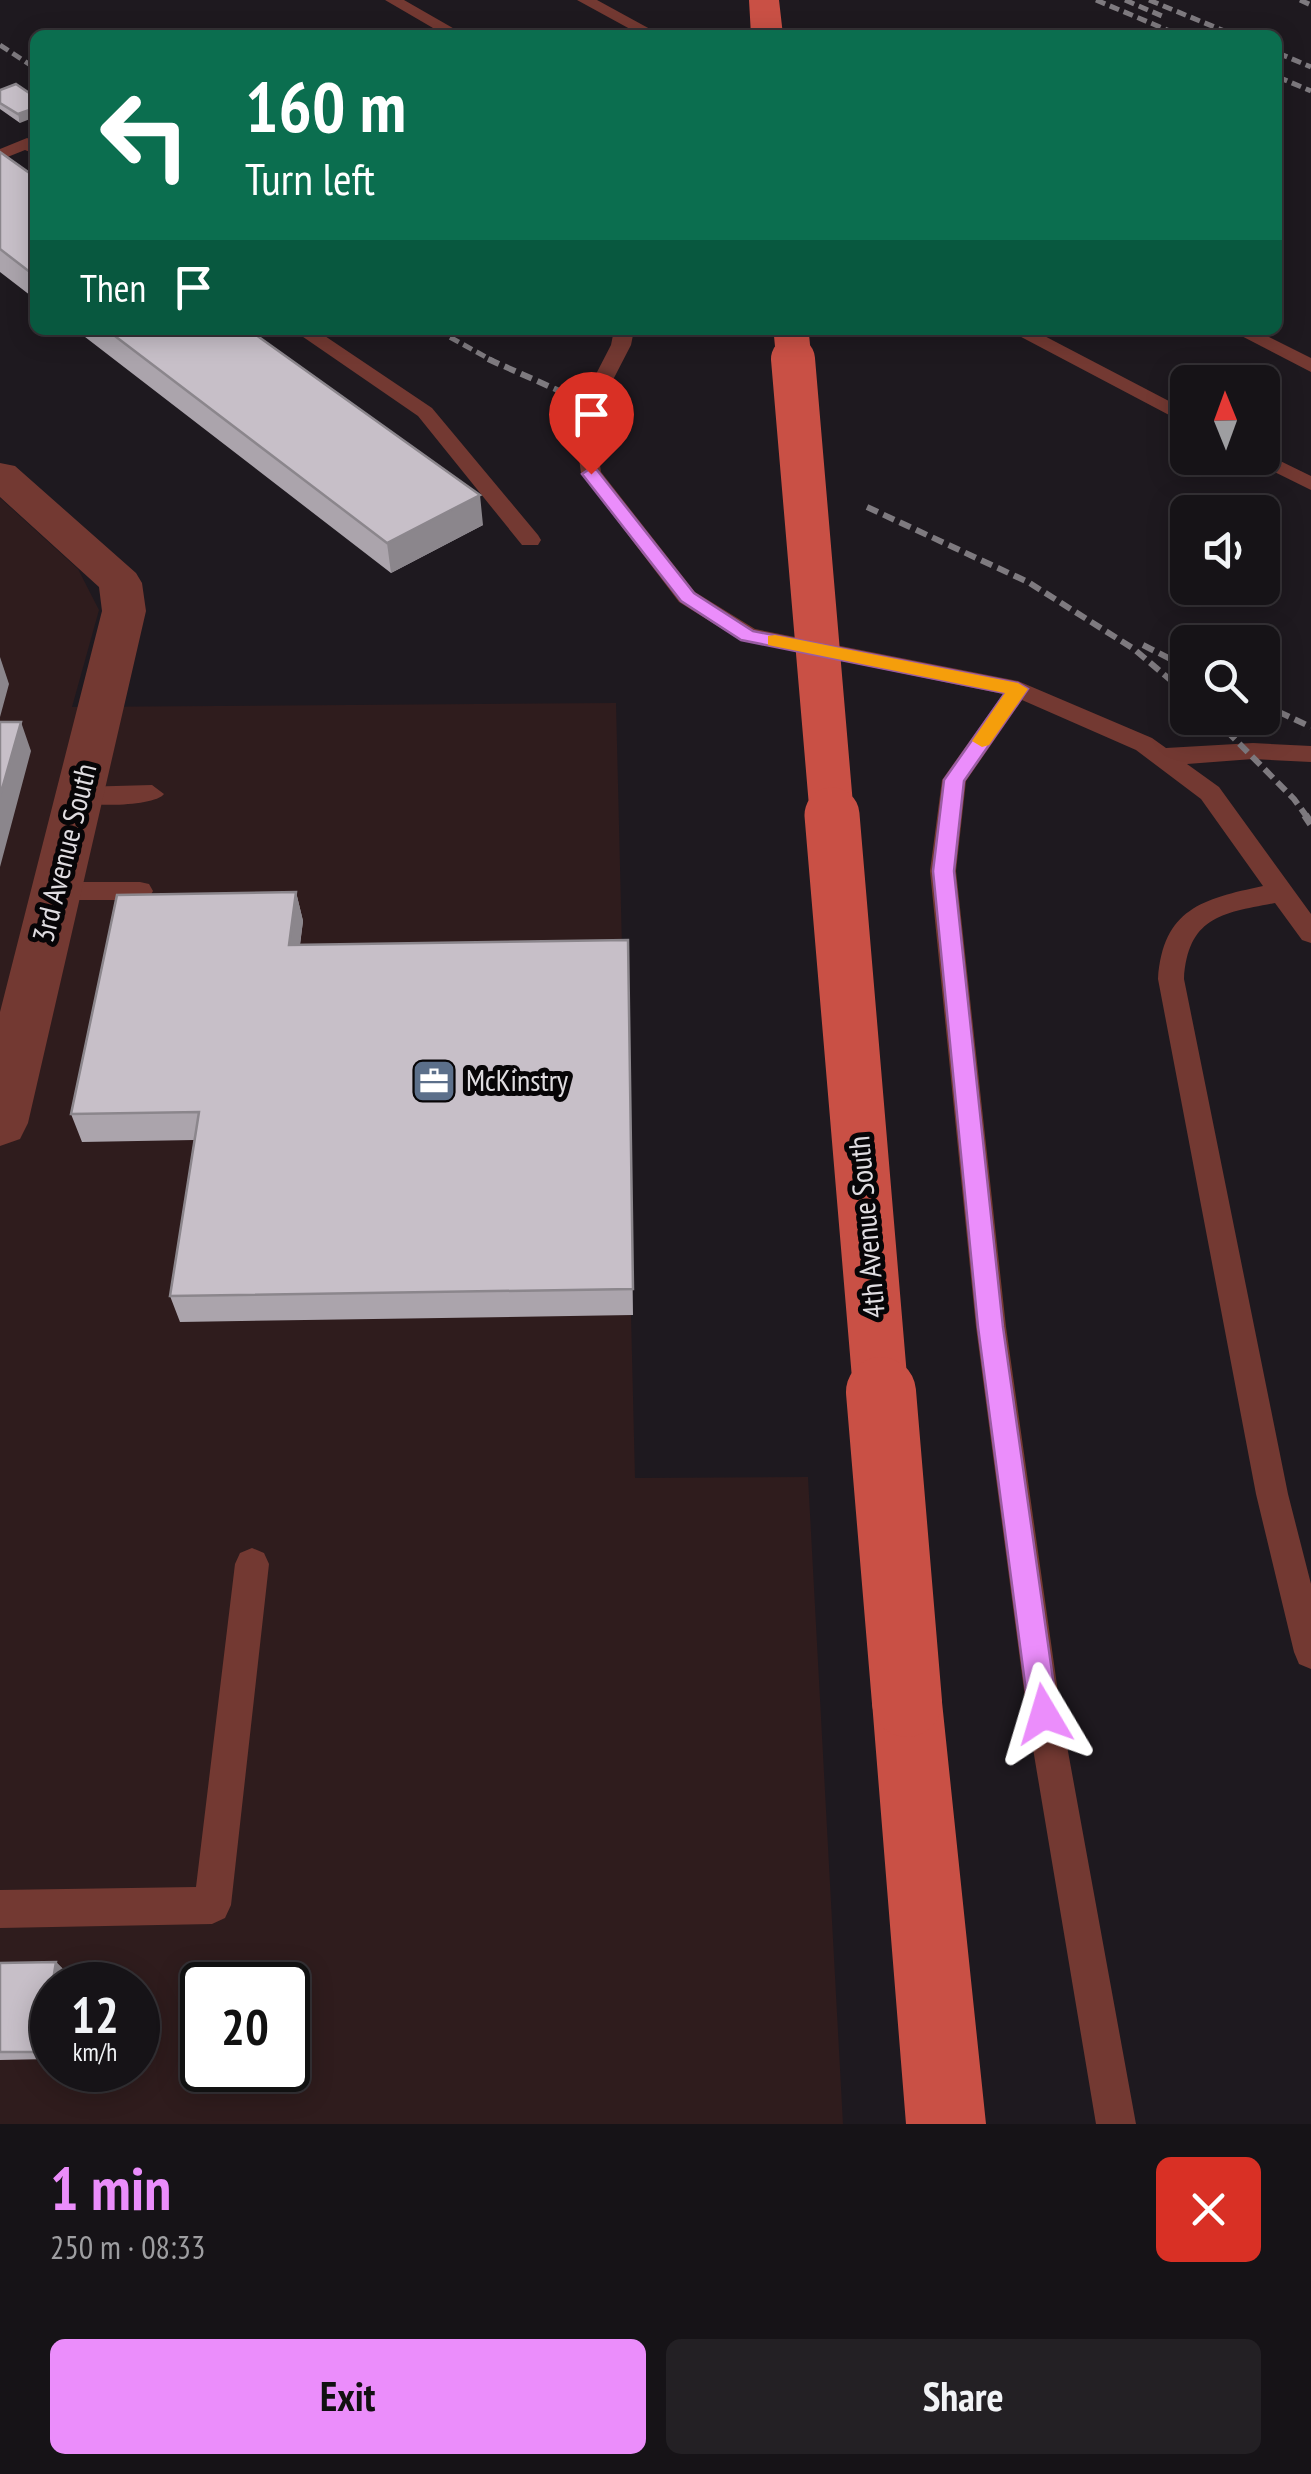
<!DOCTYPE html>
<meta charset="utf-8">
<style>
body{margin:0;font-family:"PT Sans Narrow",sans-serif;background:#232024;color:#f1f3f6;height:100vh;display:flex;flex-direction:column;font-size:38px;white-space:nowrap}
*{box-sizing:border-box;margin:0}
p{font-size:32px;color:#9e9ea1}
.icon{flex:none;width:55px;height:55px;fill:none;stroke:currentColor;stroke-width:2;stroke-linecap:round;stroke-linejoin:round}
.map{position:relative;height:2124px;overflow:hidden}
.side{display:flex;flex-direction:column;background:#161317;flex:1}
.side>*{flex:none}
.guide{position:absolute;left:30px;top:30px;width:1252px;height:305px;border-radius:15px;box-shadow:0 5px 25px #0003,0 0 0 2px #353236;background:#0b6e4f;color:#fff;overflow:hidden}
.needle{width:65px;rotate:359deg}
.tools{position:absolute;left:1170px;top:365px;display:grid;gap:20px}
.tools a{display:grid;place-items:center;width:110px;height:110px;border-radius:15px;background:#161317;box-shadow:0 5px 25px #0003,0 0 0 2px #353236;font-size:50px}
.speed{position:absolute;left:30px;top:1962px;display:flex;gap:20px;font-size:50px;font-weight:700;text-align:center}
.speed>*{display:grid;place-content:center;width:130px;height:130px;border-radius:50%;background:#161317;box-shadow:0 5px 25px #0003,0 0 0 2px #353236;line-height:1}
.speed small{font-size:25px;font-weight:400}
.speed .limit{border:5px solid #111;border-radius:15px;background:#fff;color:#111}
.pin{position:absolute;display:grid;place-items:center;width:85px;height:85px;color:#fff;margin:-102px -42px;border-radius:50% 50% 50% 0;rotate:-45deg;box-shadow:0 0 10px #0007}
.pin .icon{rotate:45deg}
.me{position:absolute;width:110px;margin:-55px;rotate:353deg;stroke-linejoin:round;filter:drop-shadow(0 0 8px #0008)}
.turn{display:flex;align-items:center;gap:35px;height:210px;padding:0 50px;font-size:45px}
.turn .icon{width:130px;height:130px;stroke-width:2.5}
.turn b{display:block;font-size:70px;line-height:85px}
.then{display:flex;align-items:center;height:95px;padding:0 50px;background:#0003;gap:20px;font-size:38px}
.round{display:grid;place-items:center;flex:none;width:105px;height:105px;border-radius:15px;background:#232024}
.head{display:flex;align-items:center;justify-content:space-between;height:170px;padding:0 50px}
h1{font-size:60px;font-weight:800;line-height:75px;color:#eb8dfb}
.button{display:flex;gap:20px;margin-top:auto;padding:20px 50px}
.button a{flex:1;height:115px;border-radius:15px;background:#eb8dfb;color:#111;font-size:40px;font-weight:800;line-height:115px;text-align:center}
.button a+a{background:#232024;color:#f1f3f6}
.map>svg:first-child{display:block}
.industrial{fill:#2f1c1d;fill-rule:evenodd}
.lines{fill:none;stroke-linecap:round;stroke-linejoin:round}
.service{fill:#733932;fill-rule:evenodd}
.minor{fill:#733932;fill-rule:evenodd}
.primary{fill:#c95045;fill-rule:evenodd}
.rail-far2{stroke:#7e7a7f;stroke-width:5;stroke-dasharray:10 5;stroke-linecap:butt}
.rail-far1{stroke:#7e7a7f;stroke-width:6;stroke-dasharray:12 6;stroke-linecap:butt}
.rail{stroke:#7e7a7f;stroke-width:8;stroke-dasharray:15 8;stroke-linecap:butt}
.primary-bridge-far3{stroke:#c95045;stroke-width:35}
.primary-bridge-far2{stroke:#c95045;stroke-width:44}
.primary-bridge-far1{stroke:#c95045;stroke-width:55}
.primary-bridge{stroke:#c95045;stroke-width:70}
.wall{fill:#aba4ac}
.shaded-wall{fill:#8b868c}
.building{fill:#c7bfc8;stroke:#8b868c;stroke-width:2.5}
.route{fill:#eb8dfb;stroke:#995ca3;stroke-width:2.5}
.slow{fill:#f59e0b}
.labels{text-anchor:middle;stroke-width:10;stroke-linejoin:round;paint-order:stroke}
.street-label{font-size:30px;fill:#e0dde1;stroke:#070507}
.poi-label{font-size:30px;fill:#e0dde1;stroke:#070507;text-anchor:start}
</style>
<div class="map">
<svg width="1311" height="2124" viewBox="0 0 1311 2124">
<rect width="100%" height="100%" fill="#1e191f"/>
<path class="industrial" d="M0 498 78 569 99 610 72 707 616 703 635 1478 808 1477 843 2124H0ZM52 1985H138V2070H52ZM202 1985H288V2070H202Z"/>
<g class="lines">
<path class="service" d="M385 0H404L465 35H445Z
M577 0H597L661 35H641Z
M27 138 35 141V154L25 150 0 160V149Z
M293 330H316L432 408 538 535 541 540 538 545H522L418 416Z
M614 330H634L631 345 600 405 597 444 601 472 695 592 755 629 1018 681 1152 738 1166 748 1253 743 1311 746V762L1253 759 1187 764 1219 787 1311 914V943L1302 940 1275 903C1222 913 1188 917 1184 979L1288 1494 1311 1584V1669L1299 1664 1294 1652 1256 1494 1158 979C1163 909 1202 899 1263 886L1201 799 1136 750 1022 700 966 781 956 871 1006 1327 1061 1713 1136 2124H1096L1027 1713 976 1327 930 871 942 780 1003 694 740 640 679 602 581 473 577 444 580 405 611 345Z
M1008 330H1033L1188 411V425Z
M1230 330H1255L1311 358V372Z
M1262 452 1311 476V490L1254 462 1251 458H1262Z
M152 785 164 794C155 807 76 809 67 796L79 787Z
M56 882H140L149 884 153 891 149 898 140 900H56L47 898 43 891 47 884Z
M252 1548 264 1553 269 1564 231 1905 225 1918 212 1924 0 1928V1890L196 1887 235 1564 240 1553Z"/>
<path class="minor" d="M0 463 15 466 136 573 142 583 146 611 28 1123 20 1139 0 1146V1012L102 611 99 587 0 497Z"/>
<path class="primary" d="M749 0H779L783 35H751Z
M907 1667 932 1677 942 1702 986 2124H906L872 1702 882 1677Z"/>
<path class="rail-far2" d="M1096 0 1179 35
M1125 0 1162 16
M1149 0 1234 35
M1300 0 1311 5
M0 45 35 68
M1278 53 1311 67
M1278 77 1311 91
M437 330 493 361"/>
<path class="rail-far1" d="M488 359 629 422
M867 507 1028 582 1134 649 1188 695
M1143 645 1188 668
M1262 704 1311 727
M1214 718 1294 799 1307 817"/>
<path class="rail" d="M1305 815 1311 824"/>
<path class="primary-bridge-far3" d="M791 330 794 361"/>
<path class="primary-bridge-far2" d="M793 359 832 817"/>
<path class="primary-bridge-far1" d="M832 815 881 1395"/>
<path class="primary-bridge" d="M881 1392 907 1702"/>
</g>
<path class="wall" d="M16 84 20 123 0 109V90Z
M0 152 35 177V299L0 272Z
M76 330H249L483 525 391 573Z
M296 892 303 921 300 945 628 940 633 1315 180 1322 170 1296 194 1140 82 1142 71 1114Z
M56 1962 65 1971 63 1985H52L50 2059 0 2060V1963Z"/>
<path class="shaded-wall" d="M35 108V117L20 123 18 114Z
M480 495 483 525 391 573 387 543Z
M0 657 9 684 0 717Z
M21 722 31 751 0 867V796Z
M296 892 303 921 296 974 289 945Z
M56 1962 65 1971 63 1985H53Z
M52 1985V2046L50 2059 41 2052Z"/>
<path class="building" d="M16 84 35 97V108L18 114 0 103V90Z
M0 152 35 177V276L0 249Z
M107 330H249L480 495 387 543Z
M0 722H21L0 796Z
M296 892 289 945 628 940 633 1289 170 1296 199 1112 71 1114 117 895Z
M56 1962 41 2052H0V1963Z"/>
<path class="route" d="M591 468 597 470 694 593 753 631 1018 683 1028 689 964 781 954 871 1003 1327 1058 1714 1054 1724 1044 1728 1034 1724 1029 1714 978 1327 933 871 944 780 1005 693 741 640 681 601 582 474Z"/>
<path class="slow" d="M775 635 1018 683 1028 689 989 745 982 747 972 741 1005 693 768 645V636Z"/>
<defs>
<symbol id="office-square" viewBox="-11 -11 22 22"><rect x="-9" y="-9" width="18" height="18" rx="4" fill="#5c6f8a" stroke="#070507"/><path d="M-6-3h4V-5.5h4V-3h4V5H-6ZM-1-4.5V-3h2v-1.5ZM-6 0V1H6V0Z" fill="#fff"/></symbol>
</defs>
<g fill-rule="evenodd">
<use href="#office-square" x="409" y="1056" width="50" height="50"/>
</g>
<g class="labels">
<g class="street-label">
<text transform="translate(65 853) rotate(-76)" y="10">3rd Avenue South</text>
<text transform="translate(867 1227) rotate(-95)" y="10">4th Avenue South</text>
</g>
<g class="poi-label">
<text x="466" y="1091">McKinstry</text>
</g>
</g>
</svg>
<div class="tools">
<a><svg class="needle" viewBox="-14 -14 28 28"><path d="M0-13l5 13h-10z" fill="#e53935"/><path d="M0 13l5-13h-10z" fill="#9e9ea1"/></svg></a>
<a><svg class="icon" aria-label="sound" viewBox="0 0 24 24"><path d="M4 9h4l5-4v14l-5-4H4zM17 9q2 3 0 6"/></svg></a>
<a><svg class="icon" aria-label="search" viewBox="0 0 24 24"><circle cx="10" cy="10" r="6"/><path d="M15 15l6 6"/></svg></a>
</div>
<div class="speed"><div>12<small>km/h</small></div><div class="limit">20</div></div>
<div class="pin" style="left:591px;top:474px;background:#d93025"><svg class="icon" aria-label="arrive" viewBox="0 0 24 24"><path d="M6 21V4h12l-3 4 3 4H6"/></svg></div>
<svg class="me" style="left:1044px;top:1714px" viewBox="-20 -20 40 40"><path d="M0-17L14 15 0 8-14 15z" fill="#eb8dfb" stroke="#fff" stroke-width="4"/></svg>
<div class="guide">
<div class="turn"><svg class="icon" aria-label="left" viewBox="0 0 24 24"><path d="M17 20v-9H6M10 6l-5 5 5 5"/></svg><div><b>160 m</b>Turn left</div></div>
<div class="then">Then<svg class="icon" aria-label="arrive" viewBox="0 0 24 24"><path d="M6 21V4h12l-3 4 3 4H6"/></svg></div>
</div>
</div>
<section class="side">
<div class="head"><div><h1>1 min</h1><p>250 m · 08:33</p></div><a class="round" style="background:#d93025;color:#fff"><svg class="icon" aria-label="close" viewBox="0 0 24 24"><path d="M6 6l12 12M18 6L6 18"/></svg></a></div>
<div class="button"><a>Exit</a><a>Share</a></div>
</section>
